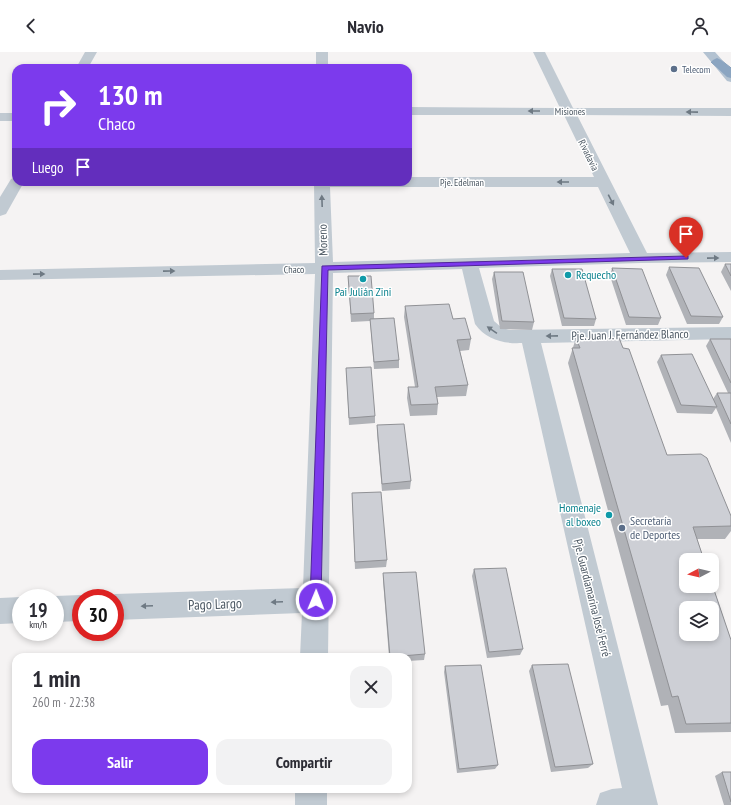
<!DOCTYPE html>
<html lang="es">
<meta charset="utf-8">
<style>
body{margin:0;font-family:"PT Sans Narrow",sans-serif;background:#f2f2f3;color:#2b2b33;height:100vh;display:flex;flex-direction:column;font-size:15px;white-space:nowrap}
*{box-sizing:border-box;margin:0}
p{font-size:13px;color:#7c7c81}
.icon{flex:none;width:22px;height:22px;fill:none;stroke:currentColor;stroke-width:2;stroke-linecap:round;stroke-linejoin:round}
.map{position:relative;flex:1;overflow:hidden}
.side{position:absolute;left:12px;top:601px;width:400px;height:140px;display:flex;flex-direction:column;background:#fff;border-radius:12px;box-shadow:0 2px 6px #0003}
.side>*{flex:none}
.hud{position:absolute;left:12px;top:12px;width:400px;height:122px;border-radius:12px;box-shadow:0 2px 6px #0003;background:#7c3aed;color:#fff;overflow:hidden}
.needle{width:26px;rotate:263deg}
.fabs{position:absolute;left:679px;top:501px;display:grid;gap:8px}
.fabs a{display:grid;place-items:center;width:40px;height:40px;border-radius:8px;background:#fff;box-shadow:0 2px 6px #0003;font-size:20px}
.speed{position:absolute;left:12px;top:537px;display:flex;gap:8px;font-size:20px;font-weight:700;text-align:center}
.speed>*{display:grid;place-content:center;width:52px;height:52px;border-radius:50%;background:#fff;box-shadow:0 2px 6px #0003;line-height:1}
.speed small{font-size:10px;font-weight:400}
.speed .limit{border:6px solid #d22;background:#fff;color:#111}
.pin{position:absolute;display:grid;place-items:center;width:34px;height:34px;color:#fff;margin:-41px -17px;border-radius:50% 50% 50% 0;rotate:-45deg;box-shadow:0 0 4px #0007}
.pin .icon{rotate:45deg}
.me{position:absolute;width:44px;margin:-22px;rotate:1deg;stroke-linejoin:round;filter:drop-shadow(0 0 3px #0008)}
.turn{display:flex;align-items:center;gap:14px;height:84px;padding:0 20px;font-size:18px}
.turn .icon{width:52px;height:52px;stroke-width:2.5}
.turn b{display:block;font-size:28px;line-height:34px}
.then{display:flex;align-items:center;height:38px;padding:0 20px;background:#0003;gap:8px;font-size:15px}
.round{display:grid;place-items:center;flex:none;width:42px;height:42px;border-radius:12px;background:#f2f2f3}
.summary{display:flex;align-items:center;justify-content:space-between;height:68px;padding:0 20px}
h1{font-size:24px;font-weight:800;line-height:30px}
.action{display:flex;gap:8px;margin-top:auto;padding:8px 20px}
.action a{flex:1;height:46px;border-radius:12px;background:#7c3aed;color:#fff;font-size:16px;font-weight:800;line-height:46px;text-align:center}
.action a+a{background:#f2f2f3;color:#2b2b33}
header{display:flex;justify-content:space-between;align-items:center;height:52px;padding:0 20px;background:#fff;font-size:18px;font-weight:800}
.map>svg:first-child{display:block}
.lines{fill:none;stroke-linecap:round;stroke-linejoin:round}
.highway-casing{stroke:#7690ad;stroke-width:1}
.minor{fill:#c1cad2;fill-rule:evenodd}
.major{fill:#b3c2d1;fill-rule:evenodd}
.highway{fill:#8ba5c1;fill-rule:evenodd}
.wall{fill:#b0b2b7}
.building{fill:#cdcfd5;stroke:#909195;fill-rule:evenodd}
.oneway{fill:#6e7983}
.route{fill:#7c3aed;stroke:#51269a}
.service-dot{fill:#5c6f8a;stroke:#fff;stroke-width:1.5}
.culture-dot{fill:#0f9aa8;stroke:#fff;stroke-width:1.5}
.labels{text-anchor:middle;stroke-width:3;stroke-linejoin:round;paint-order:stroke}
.far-service-label{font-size:10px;fill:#4e5e75;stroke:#fff;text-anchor:start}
.far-street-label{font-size:10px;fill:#4a5661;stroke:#fff}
.street-label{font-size:12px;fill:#4a5661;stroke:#fff}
.culture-label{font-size:12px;fill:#0d838f;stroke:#fff;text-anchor:start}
.service-label{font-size:12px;fill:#4e5e75;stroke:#fff;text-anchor:start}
.near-street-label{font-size:14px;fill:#4a5661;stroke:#fff}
</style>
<header><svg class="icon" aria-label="back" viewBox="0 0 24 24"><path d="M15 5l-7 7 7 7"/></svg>Navio<svg class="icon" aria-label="person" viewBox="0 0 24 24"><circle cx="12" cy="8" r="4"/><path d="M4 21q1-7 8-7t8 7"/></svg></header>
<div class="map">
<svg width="731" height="753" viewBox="0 0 731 753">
<rect width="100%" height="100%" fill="#f5f3f3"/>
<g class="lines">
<defs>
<path id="highway" d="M717 6 721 8 731 16V26L727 25 713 12 711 10 713 8Z"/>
</defs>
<use href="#highway" class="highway-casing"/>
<path class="minor" d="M85 0H97L88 16H76Z
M316 0H328V16H316Z
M533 0H545L573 56H731V64L577 63 647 201 731 200V210L641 211 479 216 494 269 502 276 510 278 731 275V287L541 291 658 753H596L600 741 612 737 622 736 522 291C504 292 486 288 475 272L462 217 333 221 328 605H300L302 561 115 568V546H105L115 542 303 536 315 222 0 228V218L315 211 314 130H408V125H594L564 63H408V55L560 56ZM330 135H598L630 201 333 210Z
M0 61H16V69H0Z
M16 125V130H24L6 162 0 164V145L11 127Z
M81 543 88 546H81V569L55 570V546H50L55 544Z
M21 545 23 546H21V571L0 572V546Z
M295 737H327V753H295Z"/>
<path class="major" d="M703 0H715L731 18V30L727 29Z"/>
<use href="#highway" class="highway"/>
</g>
<path class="wall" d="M725 212H731V239L721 220Z
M669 215 723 265 719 272H687L666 223Z
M612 216 661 266 658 273H626L610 224Z
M552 217 596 267 594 274H562L550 224Z
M494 220 534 270 532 278 500 277 492 227Z
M348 224 374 261V266L399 308V316L374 317 370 269 351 270Z
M405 254 453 267 471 287 469 298 460 299 468 333 466 344 437 345 438 352 437 363 410 364 407 346 408 335H415L404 265Z
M576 286 667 403 731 464V479L725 487H697L731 588V680L675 681 668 653 661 654 568 311Z
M710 287H731V391L716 356 712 362 677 361 657 310 661 303 713 347 717 341H728L706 294Z
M346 316 375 364V371L349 373Z
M377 373 411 429 410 437 382 439 377 381Z
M352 441 387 508 386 515 355 517Z
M474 517 523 597 520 603 487 606 472 524Z
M383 521 425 602 424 608 408 609V605H389L383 528Z
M532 613 593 712 588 716 551 720 529 619Z
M445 614 498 713 495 717 457 721 444 620Z
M722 720H731V753H724L715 724Z"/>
<path class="building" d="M725 212H731V224Z
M669 215 699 216 723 265 691 264Z
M612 216 642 217 661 266 629 265Z
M552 217H582L596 267 564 266Z
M494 220H523L534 270 502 269Z
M348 224H371L374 261 351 262Z
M449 252 453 267 465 266 471 287 457 288 468 333 435 335 438 352 411 353 408 335H418L405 254Z
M394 266 399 308 374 310 370 267Z
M576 286H619L623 296 629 297 667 403 701 402 707 406 731 464V474L693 475 704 508H686V534H712V532L731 588V671L686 672 678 644 672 645 572 296H580ZM686 556H712V582H686Z
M710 287H731V331Z
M692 302 717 355 681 353 661 303Z
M371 315 375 364 349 366 346 316Z
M717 341H731V372Z
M404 372 411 429 382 432 377 373Z
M381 440 387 508 355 510 352 441Z
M506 516 523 597 489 600 474 517Z
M416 520 425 602 390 605 383 521Z
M568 612 593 712 555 715 532 613Z
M481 613 498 713 459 717 445 614Z
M722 720H731V750Z"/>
<defs><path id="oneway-solid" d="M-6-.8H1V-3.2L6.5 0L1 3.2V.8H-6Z"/></defs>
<g class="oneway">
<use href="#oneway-solid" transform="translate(534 59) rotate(180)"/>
<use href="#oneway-solid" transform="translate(692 60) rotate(-179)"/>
<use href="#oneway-solid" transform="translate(563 130) rotate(180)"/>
<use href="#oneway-solid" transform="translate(611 148) rotate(63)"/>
<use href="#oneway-solid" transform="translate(322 149) rotate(-92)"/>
<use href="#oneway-solid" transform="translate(713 206) rotate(-1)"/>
<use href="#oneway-solid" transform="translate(169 219) rotate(-1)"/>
<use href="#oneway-solid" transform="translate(39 222) rotate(-1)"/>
<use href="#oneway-solid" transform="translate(492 278) rotate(-146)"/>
<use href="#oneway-solid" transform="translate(552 284) rotate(179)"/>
<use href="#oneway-solid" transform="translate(277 550) rotate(178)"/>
<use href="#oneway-solid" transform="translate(147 554) rotate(178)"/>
</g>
<path class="route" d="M686 204H688V207L328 218 321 548 320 552 316 554 312 552 310 548 322 214Z"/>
<g class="service-dot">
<circle cx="674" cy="17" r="4"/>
<circle cx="622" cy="476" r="4"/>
</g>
<g class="culture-dot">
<circle cx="568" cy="223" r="4"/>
<circle cx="363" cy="227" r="4"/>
<circle cx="609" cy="463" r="4"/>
</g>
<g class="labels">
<g class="far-service-label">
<text x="682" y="21">Telecom</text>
</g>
<g class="far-street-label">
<text x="570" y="63">Misiones</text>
<text transform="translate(589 103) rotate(64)" y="4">Rivadavia</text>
<text x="462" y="134">Pje. Edelman</text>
<text transform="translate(294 217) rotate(-1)" y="4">Chaco</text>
</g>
<g class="street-label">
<text transform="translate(323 188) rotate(-92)" y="4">Moreno</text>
<text transform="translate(630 283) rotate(-1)" y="4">Pje. Juan J. Fernández Blanco</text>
<text transform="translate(592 546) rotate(76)" y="4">Pje. Guardiamarina José Ferré</text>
</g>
<g class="culture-label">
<text x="576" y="227">Requecho</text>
<text x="363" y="244" text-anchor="middle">Pai Julián Zini</text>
<text x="601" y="460" text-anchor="end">Homenaje<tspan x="601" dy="14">al boxeo</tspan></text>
</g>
<g class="service-label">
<text x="630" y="473">Secretaría<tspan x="630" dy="14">de Deportes</tspan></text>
</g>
<g class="near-street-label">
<text transform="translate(215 552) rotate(-2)" y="5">Pago Largo</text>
</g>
</g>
</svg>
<div class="fabs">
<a><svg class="needle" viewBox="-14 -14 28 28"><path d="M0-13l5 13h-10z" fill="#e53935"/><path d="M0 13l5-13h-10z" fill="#7c7c81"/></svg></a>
<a><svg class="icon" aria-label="layers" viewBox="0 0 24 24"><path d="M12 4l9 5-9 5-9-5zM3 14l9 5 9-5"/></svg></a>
</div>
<div class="speed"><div>19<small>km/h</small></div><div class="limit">30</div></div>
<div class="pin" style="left:686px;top:206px;background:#d93025"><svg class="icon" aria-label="arrive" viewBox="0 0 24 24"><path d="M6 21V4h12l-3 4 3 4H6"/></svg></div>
<svg class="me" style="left:316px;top:548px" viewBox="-20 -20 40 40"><circle r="17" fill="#7c3aed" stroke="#fff" stroke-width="3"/><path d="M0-11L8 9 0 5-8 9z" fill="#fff"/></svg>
<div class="hud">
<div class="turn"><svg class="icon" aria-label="right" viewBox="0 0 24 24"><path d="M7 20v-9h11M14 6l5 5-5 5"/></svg><div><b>130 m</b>Chaco</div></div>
<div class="then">Luego<svg class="icon" aria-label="arrive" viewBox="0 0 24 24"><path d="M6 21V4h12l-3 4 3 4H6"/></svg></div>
</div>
<section class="side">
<div class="summary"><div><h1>1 min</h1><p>260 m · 22:38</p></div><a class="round"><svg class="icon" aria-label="close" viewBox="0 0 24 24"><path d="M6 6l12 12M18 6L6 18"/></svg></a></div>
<div class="action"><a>Salir</a><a>Compartir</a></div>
</section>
</div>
